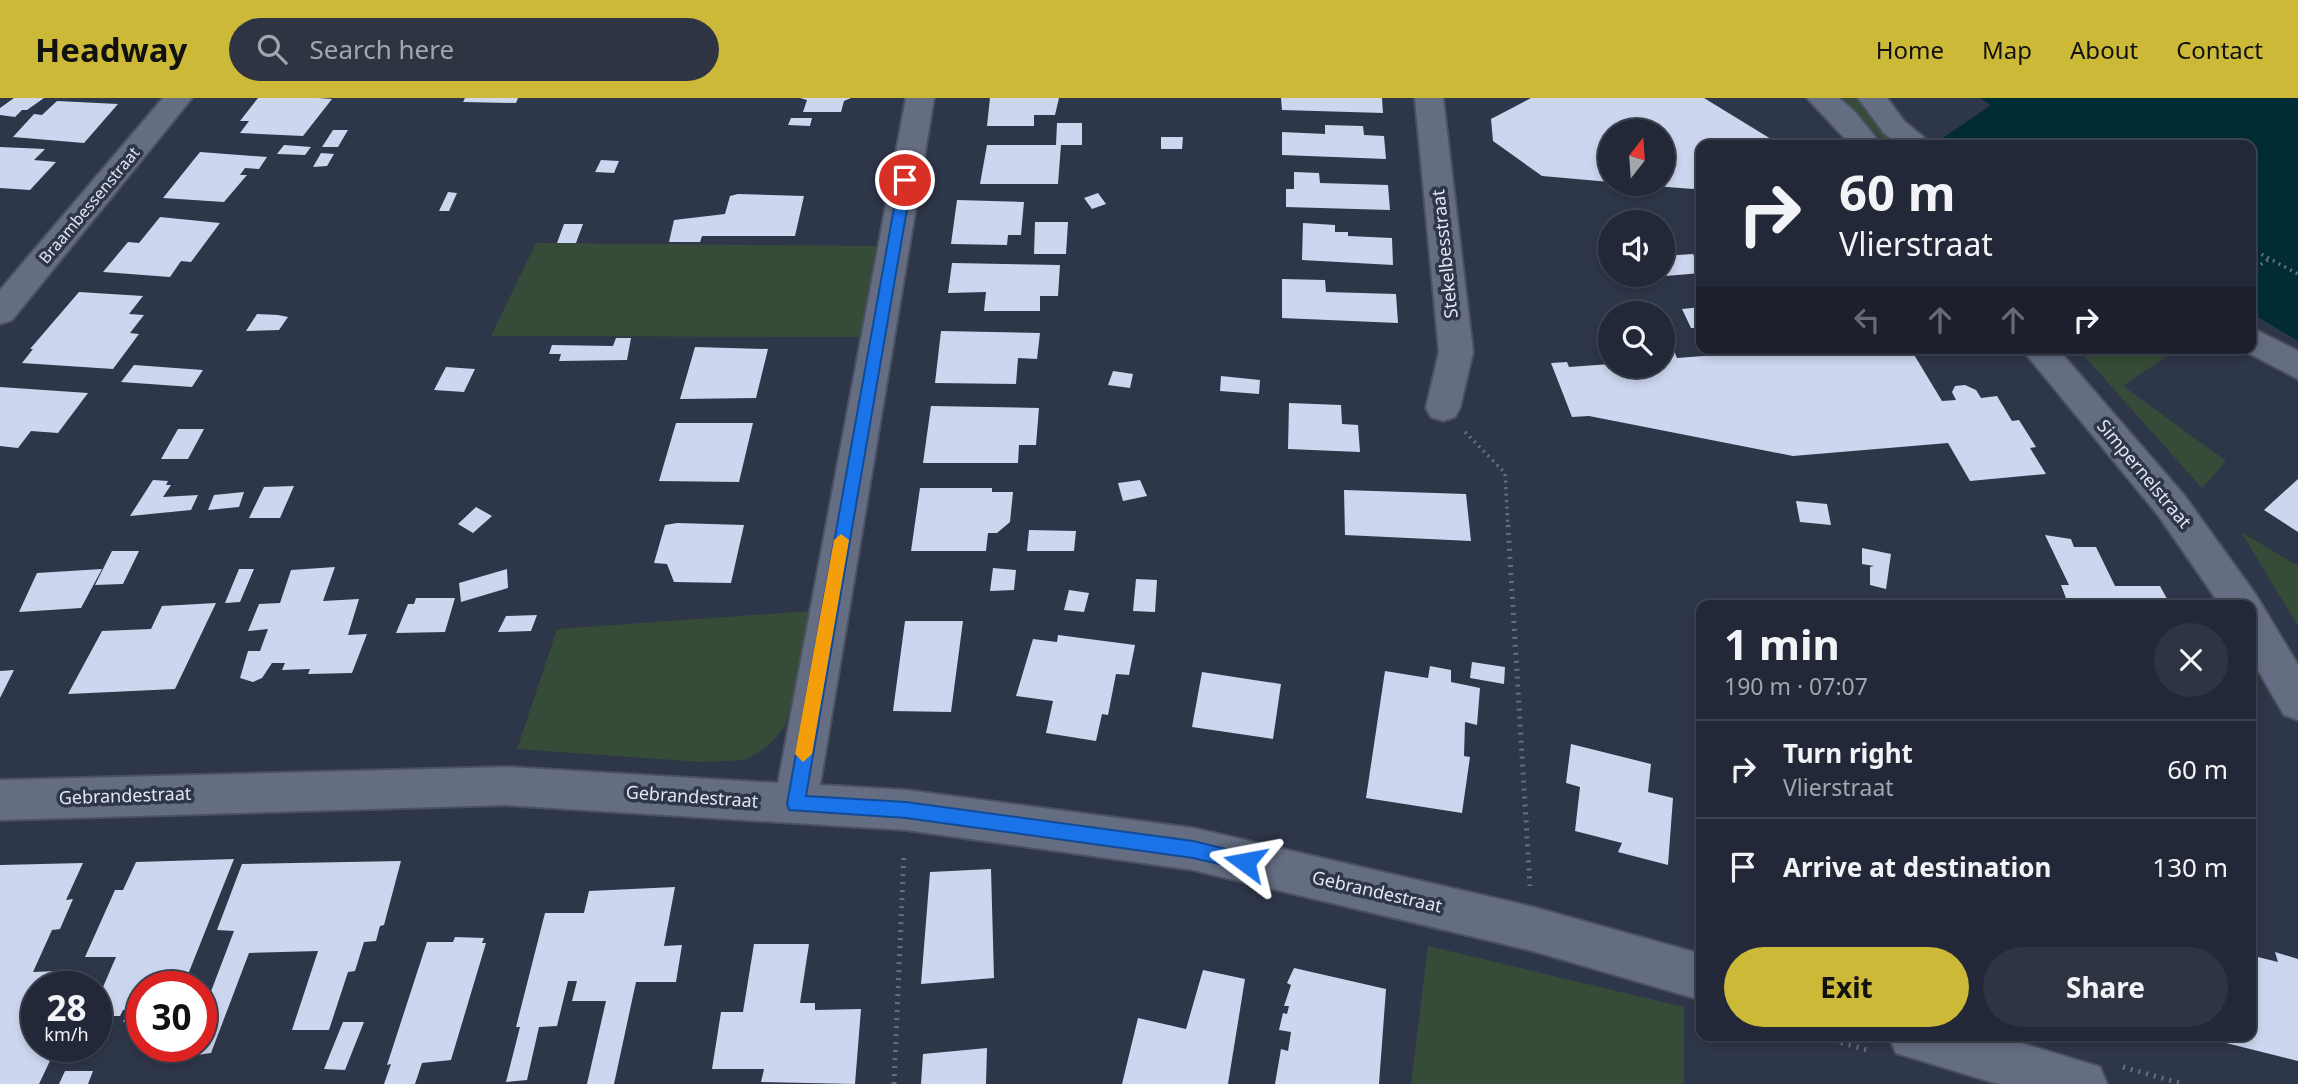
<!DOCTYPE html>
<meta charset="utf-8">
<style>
body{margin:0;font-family:"Noto Sans",sans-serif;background:#2e3442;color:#f1f3f6;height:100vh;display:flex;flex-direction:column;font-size:26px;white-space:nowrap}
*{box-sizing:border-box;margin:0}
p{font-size:23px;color:#a2a6ad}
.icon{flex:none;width:38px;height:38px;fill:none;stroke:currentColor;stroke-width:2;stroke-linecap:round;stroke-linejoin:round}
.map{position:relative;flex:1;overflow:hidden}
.panel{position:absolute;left:1696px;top:502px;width:560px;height:441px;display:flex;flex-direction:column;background:#222837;border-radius:14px;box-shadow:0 4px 10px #0003,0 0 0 2px #3f4452}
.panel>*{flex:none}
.banner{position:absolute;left:1696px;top:42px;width:560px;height:214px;border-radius:14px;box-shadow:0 4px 10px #0003,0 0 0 2px #3f4452;background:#222837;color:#f1f3f6;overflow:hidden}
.needle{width:46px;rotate:17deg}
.buttons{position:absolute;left:1598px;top:21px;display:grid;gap:14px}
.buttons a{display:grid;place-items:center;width:77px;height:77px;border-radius:50%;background:#222837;box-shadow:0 4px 10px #0003,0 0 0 2px #3f4452;font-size:35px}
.speed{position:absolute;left:21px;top:873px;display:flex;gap:14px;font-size:35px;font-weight:700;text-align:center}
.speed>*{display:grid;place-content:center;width:91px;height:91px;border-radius:50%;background:#222837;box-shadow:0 4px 10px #0003,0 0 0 2px #3f4452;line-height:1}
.speed small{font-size:18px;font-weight:400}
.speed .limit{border:10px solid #d22;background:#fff;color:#111}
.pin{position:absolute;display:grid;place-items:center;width:60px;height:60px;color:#fff;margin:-30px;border:4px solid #fff;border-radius:50%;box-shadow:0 2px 7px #0007}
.me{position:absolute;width:77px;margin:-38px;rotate:283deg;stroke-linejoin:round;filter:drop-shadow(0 0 5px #0008)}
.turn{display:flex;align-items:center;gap:24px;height:147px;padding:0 28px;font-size:32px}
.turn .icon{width:91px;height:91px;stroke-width:2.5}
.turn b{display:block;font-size:49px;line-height:60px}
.lanes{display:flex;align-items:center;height:66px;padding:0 28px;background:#0003;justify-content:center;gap:35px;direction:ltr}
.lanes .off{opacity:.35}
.round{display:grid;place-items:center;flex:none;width:74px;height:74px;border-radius:37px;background:#2e3442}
.head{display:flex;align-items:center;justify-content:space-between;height:119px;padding:0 28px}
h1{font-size:42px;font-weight:700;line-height:52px}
.button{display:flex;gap:14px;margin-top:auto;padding:14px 28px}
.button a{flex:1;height:80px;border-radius:42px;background:#cdb938;color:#111;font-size:28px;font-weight:700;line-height:80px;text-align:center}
.button a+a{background:#2e3442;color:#f1f3f6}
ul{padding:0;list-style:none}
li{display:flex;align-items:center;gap:21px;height:98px;padding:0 28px;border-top:2px solid #3f4452}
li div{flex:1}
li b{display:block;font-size:26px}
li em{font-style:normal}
header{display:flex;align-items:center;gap:42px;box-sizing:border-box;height:98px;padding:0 35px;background:#cdb938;color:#111}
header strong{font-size:33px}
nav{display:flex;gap:38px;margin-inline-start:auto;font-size:24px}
.search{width:490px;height:63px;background:#2e3442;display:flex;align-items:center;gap:18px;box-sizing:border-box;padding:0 24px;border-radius:38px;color:#a2a6ad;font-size:26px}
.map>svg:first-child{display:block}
.green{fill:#374c38}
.water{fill:#012c35}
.building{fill:#ccd6ee}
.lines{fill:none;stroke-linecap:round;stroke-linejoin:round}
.minor-casing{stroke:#4c5161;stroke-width:4}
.path-far1{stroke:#686f80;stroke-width:3.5;stroke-dasharray:2 4.5;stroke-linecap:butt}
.path{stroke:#686f80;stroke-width:5;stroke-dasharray:2 6;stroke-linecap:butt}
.minor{fill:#646d82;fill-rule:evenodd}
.route{fill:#1a73e8;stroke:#114b97;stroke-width:2}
.slow{fill:#f59e0b}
.labels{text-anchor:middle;stroke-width:7;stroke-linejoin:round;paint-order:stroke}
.far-street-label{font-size:16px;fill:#e1e6f2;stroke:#2e3649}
.street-label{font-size:18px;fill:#e1e6f2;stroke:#2e3649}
</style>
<header>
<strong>Headway</strong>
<div class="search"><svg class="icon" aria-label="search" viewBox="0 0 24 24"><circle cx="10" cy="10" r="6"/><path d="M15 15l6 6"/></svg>Search here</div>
<nav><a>Home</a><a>Map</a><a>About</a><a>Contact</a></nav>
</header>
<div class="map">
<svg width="2298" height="986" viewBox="0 0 2298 986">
<rect width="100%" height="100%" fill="#2e3649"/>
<path class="green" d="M1842 0H1861L1885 31 1891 44H1884Z
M536 145 876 148 860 239 491 238Z
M2077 250H2179L2123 288 2226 363 2202 390Z
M2241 434 2298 468V528Z
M810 513 793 603 784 630 768 648 746 662 702 664 517 651 557 531Z
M1428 848 1684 909V986H1411Z"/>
<path class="water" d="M1980 0H2298V243L2251 215 2250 47H1956L1943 40 1991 7Z"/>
<path class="building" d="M14 0H44L27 12H22L15 19 0 17V10Z
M258 0H318L332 1 303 38 240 35 249 23H240Z
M465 0H518L516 5 463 4Z
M800 0H851L844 3 841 14H803L807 2Z
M990 0H1059L1055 17H1034V28H987Z
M1281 0H1382L1383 15 1282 12Z
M1531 0H1704L1781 47H1701V86L1693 91 1654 88 1662 86V33H1610V84L1542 78 1493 43 1491 21Z
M57 3 118 6 84 45 13 39 34 16 42 17Z
M791 20H812L810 28 788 27Z
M1057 25H1082V47H1061L1058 86H980L987 47H1056Z
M1325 27 1363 28 1364 37 1384 38 1386 61 1282 57V34L1325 36Z
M333 32H348L338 49H322Z
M1161 39H1183L1182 51H1161Z
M284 47 311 49 305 57 277 56Z
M0 49 45 51 34 62 56 64 30 92 0 90Z
M200 54 267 59 259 71 245 70 240 77H247L224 104 163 100Z
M321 55 334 56 327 68 313 69Z
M601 62 619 63 614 75 595 74Z
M1294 74 1319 75 1320 85 1388 87 1390 112 1286 109V91H1294Z
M448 94 457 95 449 113H439Z
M1098 95 1106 106 1092 111 1084 100Z
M738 96 804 98 795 138H702L700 144H669L674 122 725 116 730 98Z
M957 102 1024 104 1021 137H1008L1007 147 951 146Z
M160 119 220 125 191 164 181 163 170 179 103 174 128 144 139 145Z
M1035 124H1068L1066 156H1034Z
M1303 125 1335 127V134H1348V138L1392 140 1393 167 1302 162Z
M564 126H583L576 145H557Z
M1693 156 1698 166H1701V175L1665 178 1662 158Z
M952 165 1060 167 1058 198H1040V213H984L986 194 948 195Z
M1282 181 1325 182 1326 194 1396 196 1398 225 1282 220Z
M79 194 143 198 129 216 144 217 130 235 139 236 113 271 22 265 33 251H30Z
M1701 209V230H1691L1682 211Z
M257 216 278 217 288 219 279 232 246 233Z
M941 233 1040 235 1037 261 1018 260 1016 286 935 285Z
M616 240H631L627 262 559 263 561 256H549L552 247 613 248Z
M1672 248 1677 260 1743 255 1740 250H1910L1942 303 1956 302 1952 294 1955 288 1965 287 1976 292 1981 300 1997 298 2012 323 2019 322 2036 349 2030 350 2046 376 1970 383 1948 345 1793 358 1589 318 1572 319 1551 265 1567 264 1569 269 1610 266 1662 268V249Z
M695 249 768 251 756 300 680 301Z
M134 267 203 272 192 289 121 284Z
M446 269 475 271 464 294 434 292Z
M1113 273 1133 276 1130 290 1108 287Z
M1221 278 1260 282 1259 296 1220 293Z
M0 289 88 295 58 335 31 333 18 350 0 348Z
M1289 305 1341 307 1342 326 1358 327 1360 354 1288 351Z
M931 308 1039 310 1036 347H1019L1018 365H923Z
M676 325H753L739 384 659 383Z
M178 331H204L188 361H161Z
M2298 381V434L2264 412Z
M153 382 168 383 166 387H171L163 399 198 397 191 412 130 418Z
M1140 382 1147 398 1123 403 1118 385Z
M294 388 280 420H249L264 389Z
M920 390H992V394H1013L1010 424 997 435H988L986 453H911Z
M1344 392 1466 396 1471 443 1345 437Z
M244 394 239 409 208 412 214 397Z
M1796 403 1827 406 1831 427 1800 424Z
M476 409 492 418 473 435 458 426Z
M677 425 744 427 731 485 674 484 667 466 654 465 665 427Z
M1029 432 1076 433 1074 453H1027Z
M2045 437 2071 441 2074 449H2096L2115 488H2160L2171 508H2069L2061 487H2069Z
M1862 450 1891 456 1886 491 1870 487V469L1874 468 1862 466Z
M112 453H139L123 486 95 487Z
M335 469 323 503 359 501 348 537 367 536 352 575 308 576 310 571 282 572 285 565H272L262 580 253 584 240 580 248 553H260L268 531 248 533 259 506 280 505 291 472Z
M993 470 1016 472 1014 492 990 493Z
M102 471 81 510 19 514 37 475Z
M239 471H254L240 504 225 505Z
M507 471 508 490 461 504 459 485Z
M1136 481 1157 482 1155 514 1133 513Z
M1069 492 1089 495 1084 514 1064 512Z
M416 500H455L445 534 396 535 408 506H414Z
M216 505 175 591 68 596 102 533 151 531 162 508Z
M537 517 531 533 498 534 506 518Z
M905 523H963L951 614 893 613Z
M1058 537 1135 547 1129 577 1116 576 1108 617 1102 616 1096 643 1046 635 1053 603 1016 598 1033 541 1057 544Z
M1472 564 1505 569 1504 586 1470 580Z
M1430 568 1451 572V584L1480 590 1477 627 1465 624 1464 658 1470 659 1462 715 1366 700 1385 573 1428 580Z
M14 572 0 600V573Z
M1202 574 1281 586 1273 641 1192 629Z
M1571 646 1651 666 1648 694 1673 700 1668 767 1618 754 1622 745 1575 733 1580 689 1566 685Z
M234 761 183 889H142V924H123L128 912H123L120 918H96V896H100L116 859H85L115 792H123L136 764Z
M401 763 384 827 380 828 376 843 364 844 355 873 348 874 329 932H292L318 853 249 855 211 955 191 958 194 948H201V931L211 904H207L234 833 217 832 242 766Z
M83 765 66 802 73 801 60 831 52 832 33 874 58 873 51 889H37V948H57L39 986H0V767Z
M991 771 994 880 921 886 930 774Z
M675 789 664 848 682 847 676 884H636L614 986H587L606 903H572L577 883H568L557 928 539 929 527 982 506 984 520 929H516L545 815H584L589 793Z
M455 839 484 840 482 845H486L451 962 422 965 415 986H384L391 966 387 967 427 844H453Z
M754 846H809L800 905H815V912L861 911 855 986 761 984 764 971H712L721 914H743Z
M2275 854 2298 861V963L2202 939 2250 938V857L2278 864Z
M1294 870 1386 891 1379 986H1275L1281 951 1288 953 1291 934 1279 932 1283 915 1287 916 1289 908H1284L1291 887 1287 885Z
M1203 872 1245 881 1228 986H1122L1138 920 1186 931Z
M343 924H364L345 972 324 971Z
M987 950 986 986H921L923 956Z
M65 973H93L88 986H59Z"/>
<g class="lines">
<defs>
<path id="minor" d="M163 0H192L12 222 0 226V192Z
M906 0H934L820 687 906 692 1193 730 1533 809 1701 856V902L1533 853 1193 772 906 732 506 707 0 722V682L506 669 778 685Z
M1415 0H1443L1473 254 1460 310 1455 319 1443 323 1431 319 1426 310 1439 254Z
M1807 0H1839L1854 13 1882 47H1851Z
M1858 0H1887L1904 23 1933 47H1899L1884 35Z
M2250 229 2298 253V281L2239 250H2250Z
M2021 250H2057L2184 397 2256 497 2298 567V622L2284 617 2250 558V508H2221L2158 417Z
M1889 938H1998L2100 969 2107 986H1998L1896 955Z"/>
</defs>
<use href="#minor" class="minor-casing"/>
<path class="path-far1" d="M2250 150 2298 176
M2250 174 2269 161
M1465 334 1505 375 1508 429"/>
<path class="path" d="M1508 427 1530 788
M1818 938 1871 953
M2123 969 2183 986
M894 986 904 755"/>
<use href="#minor" class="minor"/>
</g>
<path class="route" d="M905 78 912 82 806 698 906 704 1193 743 1251 757 1254 764 1251 770 1245 772 1193 760 906 720 789 712 787 706 899 82Z"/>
<path class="slow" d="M841 436 849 442 812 656 803 664 795 656 834 442Z"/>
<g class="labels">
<g class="far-street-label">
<text transform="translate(89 107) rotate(-50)" y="6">Braambessenstraat</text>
</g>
<g class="street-label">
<text transform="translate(1445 156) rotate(-96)" y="6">Stekelbesstraat</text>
<text transform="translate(2144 376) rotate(50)" y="6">Simpernelstraat</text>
<text transform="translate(125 698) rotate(-2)" y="6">Gebrandestraat</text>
<text transform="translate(692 699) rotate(4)" y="6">Gebrandestraat</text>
<text transform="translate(1377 794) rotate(13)" y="6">Gebrandestraat</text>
</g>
</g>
</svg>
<div class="buttons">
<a><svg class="needle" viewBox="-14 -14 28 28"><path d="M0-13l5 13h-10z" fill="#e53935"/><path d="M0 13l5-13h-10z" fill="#a2a6ad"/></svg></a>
<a><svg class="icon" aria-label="sound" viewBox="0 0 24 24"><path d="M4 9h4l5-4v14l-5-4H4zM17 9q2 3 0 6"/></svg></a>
<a><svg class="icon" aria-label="search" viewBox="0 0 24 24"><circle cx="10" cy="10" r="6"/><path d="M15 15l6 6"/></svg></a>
</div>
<div class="speed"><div>28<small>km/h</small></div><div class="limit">30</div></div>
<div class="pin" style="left:905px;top:82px;background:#d93025"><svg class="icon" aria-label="arrive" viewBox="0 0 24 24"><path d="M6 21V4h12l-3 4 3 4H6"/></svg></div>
<svg class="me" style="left:1245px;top:764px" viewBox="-20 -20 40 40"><path d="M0-17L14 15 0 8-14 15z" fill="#1a73e8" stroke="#fff" stroke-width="4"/></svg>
<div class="banner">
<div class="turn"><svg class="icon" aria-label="right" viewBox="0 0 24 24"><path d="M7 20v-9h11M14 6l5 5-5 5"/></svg><div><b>60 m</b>Vlierstraat</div></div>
<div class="lanes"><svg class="icon off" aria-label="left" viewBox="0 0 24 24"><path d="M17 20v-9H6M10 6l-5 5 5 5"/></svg><svg class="icon off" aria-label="ahead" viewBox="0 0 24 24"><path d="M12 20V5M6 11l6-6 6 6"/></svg><svg class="icon off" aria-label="ahead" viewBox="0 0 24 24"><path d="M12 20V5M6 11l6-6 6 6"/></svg><svg class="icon" aria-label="right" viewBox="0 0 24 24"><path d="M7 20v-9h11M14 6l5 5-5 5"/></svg></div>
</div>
<section class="panel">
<div class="head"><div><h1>1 min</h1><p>190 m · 07:07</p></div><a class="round"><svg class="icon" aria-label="close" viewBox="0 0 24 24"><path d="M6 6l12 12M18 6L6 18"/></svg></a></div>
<ul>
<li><svg class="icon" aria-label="right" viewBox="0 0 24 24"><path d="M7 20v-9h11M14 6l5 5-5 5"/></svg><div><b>Turn right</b><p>Vlierstraat</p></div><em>60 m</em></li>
<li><svg class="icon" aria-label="arrive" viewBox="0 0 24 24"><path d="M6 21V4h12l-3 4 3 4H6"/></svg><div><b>Arrive at destination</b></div><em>130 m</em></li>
</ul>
<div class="button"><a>Exit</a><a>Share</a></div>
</section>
</div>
